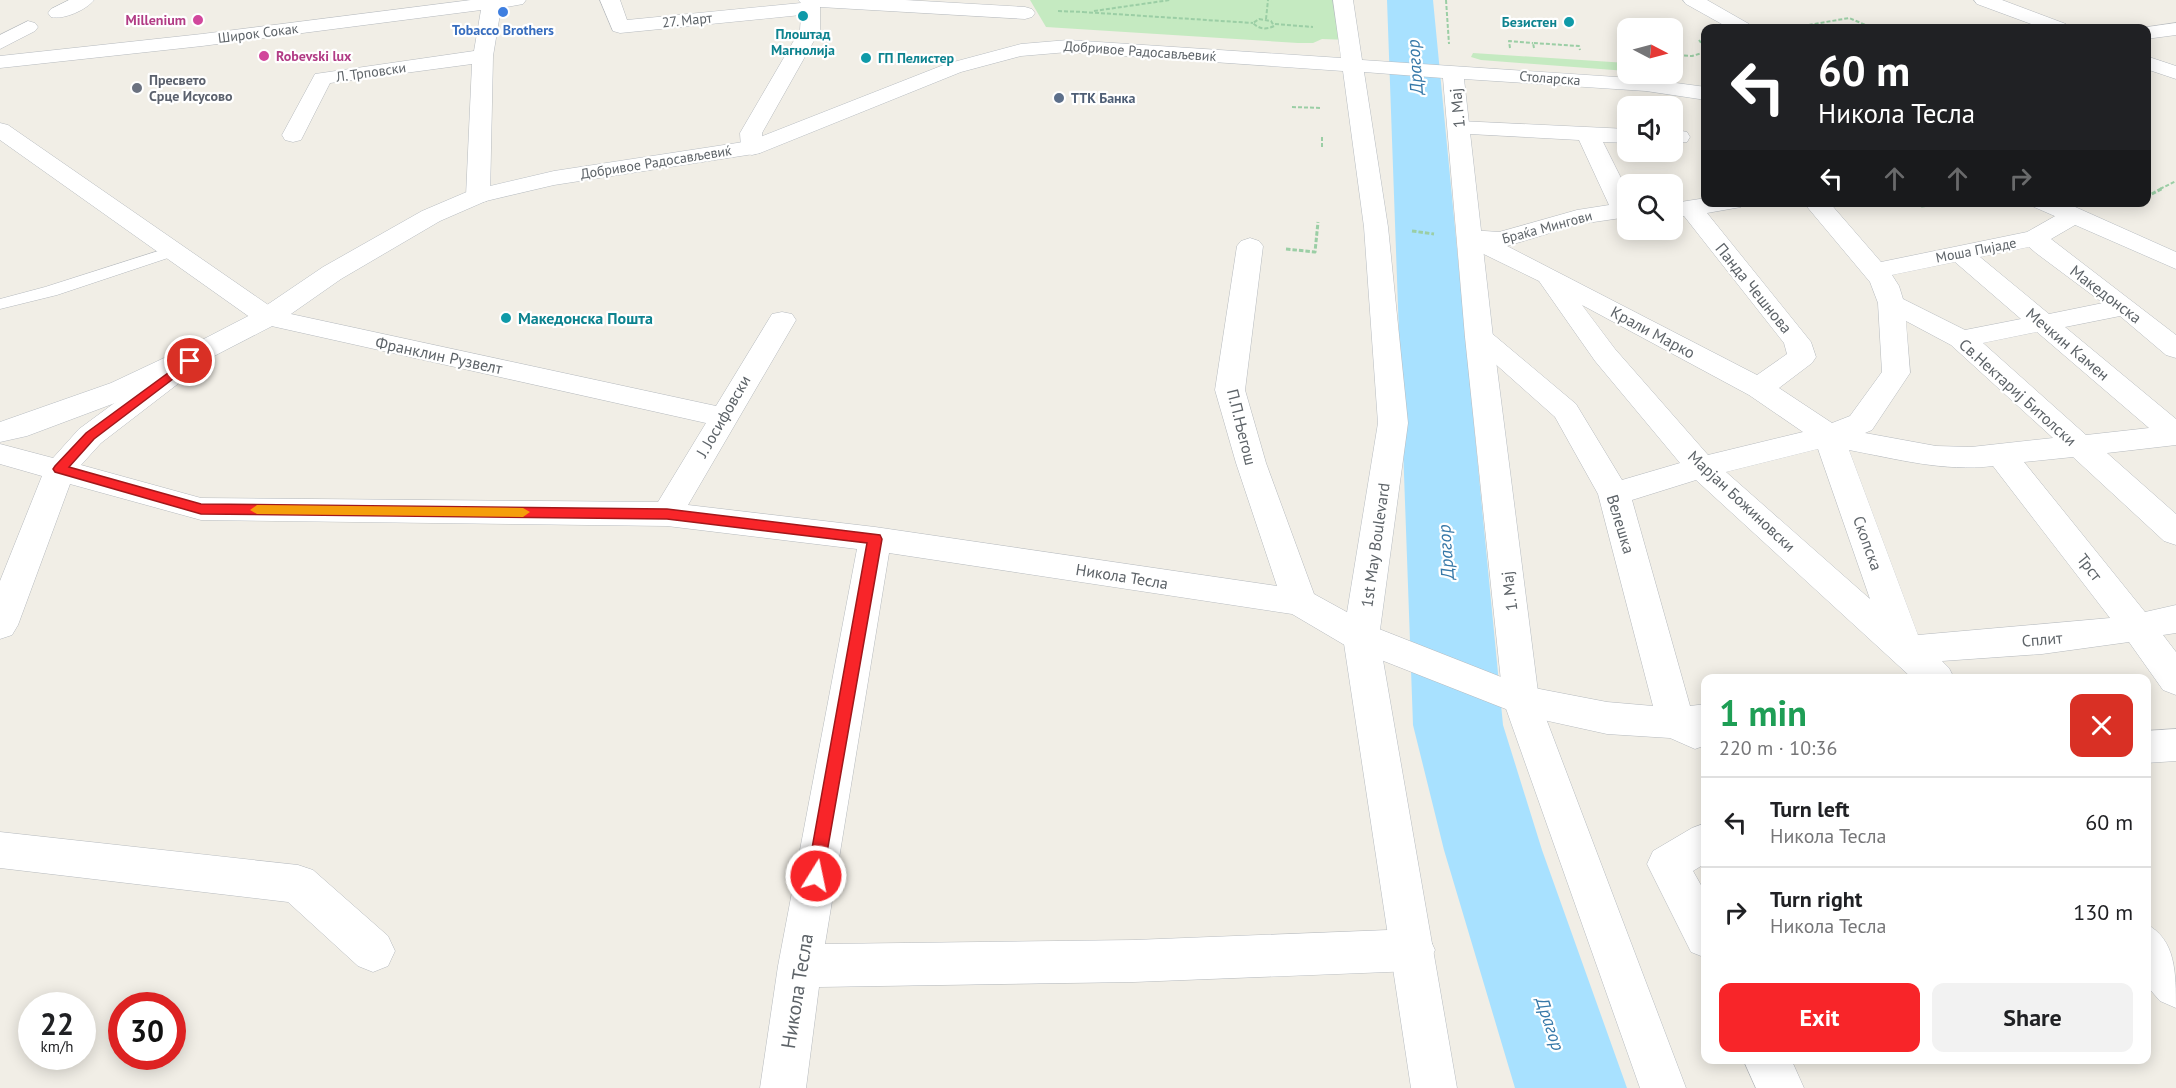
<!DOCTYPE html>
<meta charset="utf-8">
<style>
body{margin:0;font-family:"PT Sans",sans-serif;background:#f2f2f2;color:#202124;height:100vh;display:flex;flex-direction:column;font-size:22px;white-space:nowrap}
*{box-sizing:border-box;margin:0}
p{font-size:20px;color:#757577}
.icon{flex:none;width:33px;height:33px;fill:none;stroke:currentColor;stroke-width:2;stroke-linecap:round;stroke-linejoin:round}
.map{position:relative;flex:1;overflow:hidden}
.sheet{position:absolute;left:1701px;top:674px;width:450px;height:390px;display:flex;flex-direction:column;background:#fff;border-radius:12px;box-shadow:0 3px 15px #0003}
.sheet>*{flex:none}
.guide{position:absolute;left:1701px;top:24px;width:450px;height:183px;border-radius:12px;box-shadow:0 3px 15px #0003;background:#202124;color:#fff;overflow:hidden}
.needle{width:39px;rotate:96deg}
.tools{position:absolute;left:1617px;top:18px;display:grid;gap:12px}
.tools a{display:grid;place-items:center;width:66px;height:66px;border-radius:12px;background:#fff;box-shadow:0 3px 15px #0003;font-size:30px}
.speed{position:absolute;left:18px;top:992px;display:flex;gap:12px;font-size:30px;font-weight:700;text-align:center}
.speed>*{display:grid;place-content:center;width:78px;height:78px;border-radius:50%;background:#fff;box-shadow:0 3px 15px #0003;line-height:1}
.speed small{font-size:15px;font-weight:400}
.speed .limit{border:9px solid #d22;background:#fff;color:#111}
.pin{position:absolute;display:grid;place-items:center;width:51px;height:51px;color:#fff;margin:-26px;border:3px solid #fff;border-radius:50%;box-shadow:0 2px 6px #0007}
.me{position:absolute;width:66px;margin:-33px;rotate:10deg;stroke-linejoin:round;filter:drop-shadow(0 0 4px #0008)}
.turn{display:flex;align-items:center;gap:21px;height:126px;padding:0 18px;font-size:27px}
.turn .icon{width:78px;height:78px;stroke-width:2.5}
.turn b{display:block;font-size:42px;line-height:51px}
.lanes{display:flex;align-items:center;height:57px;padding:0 18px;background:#0003;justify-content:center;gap:30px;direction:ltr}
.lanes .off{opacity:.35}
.round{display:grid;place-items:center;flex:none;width:63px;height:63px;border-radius:12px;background:#f2f2f2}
.headline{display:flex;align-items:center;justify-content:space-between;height:102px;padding:0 18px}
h1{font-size:36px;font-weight:700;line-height:45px;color:#1e9e55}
.button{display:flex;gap:12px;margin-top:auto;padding:12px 18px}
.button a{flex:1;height:69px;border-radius:12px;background:#f82529;color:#fff;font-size:24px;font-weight:700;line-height:69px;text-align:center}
.button a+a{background:#f2f2f2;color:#202124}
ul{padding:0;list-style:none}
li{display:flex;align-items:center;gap:18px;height:90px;padding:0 18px;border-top:2px solid #e0e0e0}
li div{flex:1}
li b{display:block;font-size:22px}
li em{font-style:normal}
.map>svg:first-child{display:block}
.green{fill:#c5eac1}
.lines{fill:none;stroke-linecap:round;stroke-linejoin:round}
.river{fill:#a8e1ff;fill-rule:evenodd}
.lane-casing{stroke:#b6babe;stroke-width:1}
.street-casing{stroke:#b6babe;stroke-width:1}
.secondary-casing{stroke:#b7bcc1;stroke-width:1}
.path-far1{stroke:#9bcea5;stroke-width:2;stroke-dasharray:4 2;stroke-linecap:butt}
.path{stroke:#9bcea5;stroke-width:3;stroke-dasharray:4.5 2;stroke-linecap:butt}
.lane{fill:#fff;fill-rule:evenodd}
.street{fill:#fff;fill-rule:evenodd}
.secondary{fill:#fff;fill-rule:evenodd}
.route{fill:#f82529;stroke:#a1181b;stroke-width:1.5}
.slow{fill:#f59e0b}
.shop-dot{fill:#3f7fe0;stroke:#fff;stroke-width:2}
.culture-dot{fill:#0f9aa8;stroke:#fff;stroke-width:2}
.hotel-dot{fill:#d1479c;stroke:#fff;stroke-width:2}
.worship-dot{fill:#6b7280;stroke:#fff;stroke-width:2}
.service-dot{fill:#5c6f8a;stroke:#fff;stroke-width:2}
.labels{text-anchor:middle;stroke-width:4.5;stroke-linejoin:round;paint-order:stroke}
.far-hotel-label{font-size:14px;font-weight:bold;fill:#b23c85;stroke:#fff;text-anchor:end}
.far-street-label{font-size:14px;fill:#5d6368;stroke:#fff}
.far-culture-label{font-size:14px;font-weight:bold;fill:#0d838f;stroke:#fff;text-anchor:end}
.far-shop-label{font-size:14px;font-weight:bold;fill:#366cbe;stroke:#fff}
.far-worship-label{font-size:14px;font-weight:bold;fill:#5b616d;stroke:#fff;text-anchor:start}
.far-service-label{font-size:14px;font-weight:bold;fill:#4e5e75;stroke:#fff;text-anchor:start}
.street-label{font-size:16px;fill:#5d6368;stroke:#fff}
.culture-label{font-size:16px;font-weight:bold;fill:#0d838f;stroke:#fff;text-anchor:start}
.water-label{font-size:18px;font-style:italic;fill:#3678a8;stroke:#fff}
.near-street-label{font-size:20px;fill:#5d6368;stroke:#fff}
</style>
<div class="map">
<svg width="2176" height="1088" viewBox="0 0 2176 1088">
<rect width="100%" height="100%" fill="#f1eee6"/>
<path class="green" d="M1030 0H1343L1349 40 1322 39 1313 43H1298L1046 27Z
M1473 53 1627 63V71L1481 60 1471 57Z"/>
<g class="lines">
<path class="river" d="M1387 0H1433L1503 725 1542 850 1627 1088H1515L1444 850 1413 725Z"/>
<defs>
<path id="lane" d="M174 246 182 251 180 254 57 295 0 309V299L45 287Z"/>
<path id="street" d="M69 0H94C86 10 64 20 51 17L48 13 51 9Z
M471 0H526L523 4 501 8 493 56 490 196 487 201 478 203 469 201 466 196 472 64 330 83 301 140 293 142 285 140 282 135 315 74 474 51 481 10 202 46 0 68V56L202 34Z
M600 0H620L627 20 801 3 798 0H905L1025 7 1032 9 1035 13 1032 17 1025 19 820 7V30L762 133 763 148 760 153 752 155 744 153 741 148 740 133 800 30 801 15 620 33 613 31Z
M1974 0H2002L2066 24 2069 28H2042L1977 4Z
M28 21 35 23 38 27 35 31 0 49V35Z
M2176 23V35L2146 39V28H2140Z
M2146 56 2176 66V79L2146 69Z
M1459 121 1628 129V143L1603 142 1628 192V217L1580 224 1507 246 1757 375 1787 354 1784 343 1684 216 1672 217 1674 203 1706 198V202H1744L1741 207 1707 213 1811 342 1816 357 1812 363 1779 388 1832 423 1850 416 1882 372 1878 303 1870 282 1803 202H1829L1881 262 2027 232 2064 211 2073 209 2082 211 2085 216 2082 221 2051 239 2176 335V358L2166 355 2120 316 2065 327 2176 419V445L2107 453 2176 514V545L2164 541 2073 457 2024 462 2145 612 2176 605V633L2163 635 2176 652V695L2163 690 2129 642 2042 654 1942 661 1949 668 1954 678H1912L1696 480 1632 500 1690 706 1706 704V745L1695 749 1670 738 1607 734 1521 715 1348 647 1292 614 889 553 825 944 1134 940 1413 929 1428 935 1435 950 1428 965 1413 971 1134 982 819 987 806 1088H760L778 966 857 549 667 526 201 520 70 484 18 625 12 635 0 639V581L42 476 0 464V444L53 458 79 429 185 351 195 348 205 351 209 357 205 363 101 443 81 465 201 498 658 502 706 423 258 323 0 140V123L8 125 277 311 716 406 772 314 782 312 792 314 796 320 688 505 875 527 1277 586 1236 463 1215 390 1237 246 1241 241 1250 238 1259 241 1263 246 1245 390 1266 463 1314 594 1374 627 1524 686 1607 702 1653 706 1598 494 1555 417 1465 337 1469 331 1479 328 1489 331 1576 404 1622 480 1680 463 1595 361 1539 281 1461 243 1457 238 1461 233 1470 230 1499 232 1577 210 1609 205 1579 140 1451 133 1448 128 1451 123ZM2029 247 2036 253 2103 303 2049 314 1980 257ZM1955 262 2021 319 1965 330 1903 299 1899 286 1892 275ZM1582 305 1749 395 1803 432 1708 455 1615 349ZM1906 321 1951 345 2053 438 1971 447 1936 446 1865 433 1872 430 1910 373ZM2037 332 2149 428 2086 435 1983 343ZM1818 449 1870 599 1726 472ZM1849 450C1897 459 1944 472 1993 466L2110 618 1918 635Z
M1672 129 1687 132 1690 137 1687 142 1672 143Z
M2176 729V761L2146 763V731Z
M1706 823V863L1693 871 1706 894V958L1691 952 1647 864 1653 851 1692 828Z
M0 832 298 865 313 870 388 936 395 951 388 966 373 972 358 966 288 902 0 868Z
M2146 924C2176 939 2176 973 2176 1008L2160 1001 2146 985Z
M1743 1059H1791L1804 1088H1756Z"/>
<path id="secondary" d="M1333 0H1353L1362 60 1646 79 1706 87V100L1646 91 1464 79 1493 337 1539 700 1686 1088H1640L1503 700 1465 337 1443 78 1364 72 1388 227 1408 423 1379 637 1457 1088H1411L1343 637 1378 423 1364 227 1343 71 1068 52 1021 56 961 72 760 153 554 185 486 201 440 221 341 279 278 323 216 355 131 397 27 436 0 442V422L111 383 196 343 258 311 323 267 422 211 469 191 554 171 750 141 946 64 1021 44 1068 40 1341 58Z
M1683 0H1707L1749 24 1752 28H1729L1686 4Z
M2031 202H2064L2176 252V269L2034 207Z"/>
</defs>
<use href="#lane" class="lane-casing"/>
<use href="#street" class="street-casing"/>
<use href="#secondary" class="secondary-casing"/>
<path class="path-far1" d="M1446 0 1449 44
M1058 11 1084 12
M1094 11 1170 0
M1083 12 1253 23
M1259 19 1271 21 1274 26C1266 30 1259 29 1253 23Z
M1266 19 1268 0
M1275 24 1313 27
M1791 28 1849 18 1873 28
M1510 48 1509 41 1533 43
M1534 48 1533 43 1579 46 1580 50
M1672 55 1692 56 1702 53 1704 47 1699 40
M1292 107 1322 108
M1322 137V147
M2160 189 2176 181"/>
<path class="path" d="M2146 197 2163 188
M1916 202 1921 206 1955 202
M1412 231 1434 234
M1286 249 1315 252 1318 222"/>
<use href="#lane" class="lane"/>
<use href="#street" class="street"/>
<use href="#secondary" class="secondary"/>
</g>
<path class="route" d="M190 357 196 361 194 363 94 439 69 467 201 504 667 509 880 535 882 539 822 881 816 884 810 881 807 876 867 543 667 519 201 514 55 472 53 469 55 466 86 433Z"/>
<path class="slow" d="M257 505 523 508 530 512 523 517 257 514 250 510Z"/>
<circle class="shop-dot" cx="503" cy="12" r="6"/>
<g class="culture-dot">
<circle cx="803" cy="16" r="6"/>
<circle cx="1569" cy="22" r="6"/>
<circle cx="866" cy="58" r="6"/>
<circle cx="506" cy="318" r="6"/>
</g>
<g class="hotel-dot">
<circle cx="198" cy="20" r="6"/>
<circle cx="264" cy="56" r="6"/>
</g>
<circle class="worship-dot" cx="137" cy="88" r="6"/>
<circle class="service-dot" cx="1059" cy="98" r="6"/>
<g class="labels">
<g class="far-hotel-label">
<text x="186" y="25">Millenium</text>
<text x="276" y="61" text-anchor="start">Robevski lux</text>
</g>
<g class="far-street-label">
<text transform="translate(687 20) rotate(-6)" y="5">27. Март</text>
<text transform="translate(258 33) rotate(-7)" y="5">Широк Сокак</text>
<text transform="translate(1140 51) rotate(4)" y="5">Добривое Радосављевиќ</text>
<text transform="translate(371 72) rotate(-8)" y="5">Л. Трповски</text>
<text transform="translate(1550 78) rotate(4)" y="5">Столарска</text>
<text transform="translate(656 162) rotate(-9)" y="5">Добривое Радосављевиќ</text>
<text transform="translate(1547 227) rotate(-15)" y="5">Браќа Мингови</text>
<text transform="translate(1976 250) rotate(-11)" y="5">Моша Пијаде</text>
</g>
<g class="far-culture-label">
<text x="1557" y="27">Безистен</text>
<text x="803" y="39" text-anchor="middle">Плоштад<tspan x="803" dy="16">Магнолија</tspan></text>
<text x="878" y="63" text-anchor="start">ГП Пелистер</text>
</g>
<g class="far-shop-label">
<text x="503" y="35">Tobacco Brothers</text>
</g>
<g class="far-worship-label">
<text x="149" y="85">Пресвето<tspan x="149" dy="16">Срце Исусово</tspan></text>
</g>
<g class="far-service-label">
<text x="1071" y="103">ТТК Банка</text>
</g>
<g class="street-label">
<text transform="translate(1457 108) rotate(-96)" y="6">1. Мај</text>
<text transform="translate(1754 288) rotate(51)" y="6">Панда Чешнова</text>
<text transform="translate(2106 294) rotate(37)" y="6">Македонска</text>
<text transform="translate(1653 332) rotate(28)" y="6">Крали Марко</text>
<text transform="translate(2068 344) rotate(40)" y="6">Мечкин Камен</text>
<text transform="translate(439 355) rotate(12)" y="6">Франклин Рузвелт</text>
<text transform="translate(2018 392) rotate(42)" y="6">Св.Нектариј Битолски</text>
<text transform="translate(723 416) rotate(-60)" y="6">Ј. Јосифовски</text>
<text transform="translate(1242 427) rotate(76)" y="6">П.П.Његош</text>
<text transform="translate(1742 501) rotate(43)" y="6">Марјан Божиновски</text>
<text transform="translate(1621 524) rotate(73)" y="6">Велешка</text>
<text transform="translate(1868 543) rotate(70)" y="6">Скопска</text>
<text transform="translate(1375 545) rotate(-82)" y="6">1st May Boulevard</text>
<text transform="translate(2090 567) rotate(52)" y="6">Трст</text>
<text transform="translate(1122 576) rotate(9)" y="6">Никола Тесла</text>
<text transform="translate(1509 591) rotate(-97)" y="6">1. Мај</text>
<text transform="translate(2042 639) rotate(-5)" y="6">Сплит</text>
</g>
<g class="culture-label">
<text x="518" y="324">Македонска Пошта</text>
</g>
<g class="water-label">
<text transform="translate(1415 67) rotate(-94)" y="6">Драгор</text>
<text transform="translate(1446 552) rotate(-94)" y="6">Драгор</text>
<text transform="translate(1550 1024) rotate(72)" y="6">Драгор</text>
</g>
<g class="near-street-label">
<text transform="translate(797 991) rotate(-81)" y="7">Никола Тесла</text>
</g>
</g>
</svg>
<div class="tools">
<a><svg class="needle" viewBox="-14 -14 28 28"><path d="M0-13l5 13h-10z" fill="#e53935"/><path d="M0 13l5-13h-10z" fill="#757577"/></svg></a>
<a><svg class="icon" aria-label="sound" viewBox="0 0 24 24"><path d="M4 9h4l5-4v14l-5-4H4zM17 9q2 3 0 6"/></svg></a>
<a><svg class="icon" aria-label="search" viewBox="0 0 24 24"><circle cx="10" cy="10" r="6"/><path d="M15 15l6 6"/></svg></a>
</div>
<div class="speed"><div>22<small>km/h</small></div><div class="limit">30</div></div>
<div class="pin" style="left:190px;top:361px;background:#d93025"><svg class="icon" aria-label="arrive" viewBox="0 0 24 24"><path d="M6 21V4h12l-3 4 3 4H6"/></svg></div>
<svg class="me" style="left:816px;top:876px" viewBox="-20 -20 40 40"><circle r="17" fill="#f82529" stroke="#fff" stroke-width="3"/><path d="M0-11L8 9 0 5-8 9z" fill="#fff"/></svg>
<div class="guide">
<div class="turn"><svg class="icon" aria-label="left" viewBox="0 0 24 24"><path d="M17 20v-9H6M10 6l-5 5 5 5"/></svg><div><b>60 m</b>Никола Тесла</div></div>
<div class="lanes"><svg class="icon" aria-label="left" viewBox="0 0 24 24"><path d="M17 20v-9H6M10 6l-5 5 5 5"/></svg><svg class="icon off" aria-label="ahead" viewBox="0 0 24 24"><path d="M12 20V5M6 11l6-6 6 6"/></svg><svg class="icon off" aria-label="ahead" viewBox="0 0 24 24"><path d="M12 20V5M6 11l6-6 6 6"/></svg><svg class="icon off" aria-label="right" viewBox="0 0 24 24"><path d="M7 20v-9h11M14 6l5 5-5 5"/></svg></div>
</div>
<section class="sheet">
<div class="headline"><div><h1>1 min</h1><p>220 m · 10:36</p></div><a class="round" style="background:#d93025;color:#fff"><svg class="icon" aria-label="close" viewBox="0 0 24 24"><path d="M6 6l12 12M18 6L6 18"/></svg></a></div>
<ul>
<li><svg class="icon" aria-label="left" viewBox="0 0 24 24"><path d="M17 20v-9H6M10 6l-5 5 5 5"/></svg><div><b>Turn left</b><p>Никола Тесла</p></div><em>60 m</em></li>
<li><svg class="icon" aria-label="right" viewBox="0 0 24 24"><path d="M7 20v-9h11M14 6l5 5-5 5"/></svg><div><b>Turn right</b><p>Никола Тесла</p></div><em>130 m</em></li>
</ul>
<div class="button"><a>Exit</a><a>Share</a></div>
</section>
</div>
